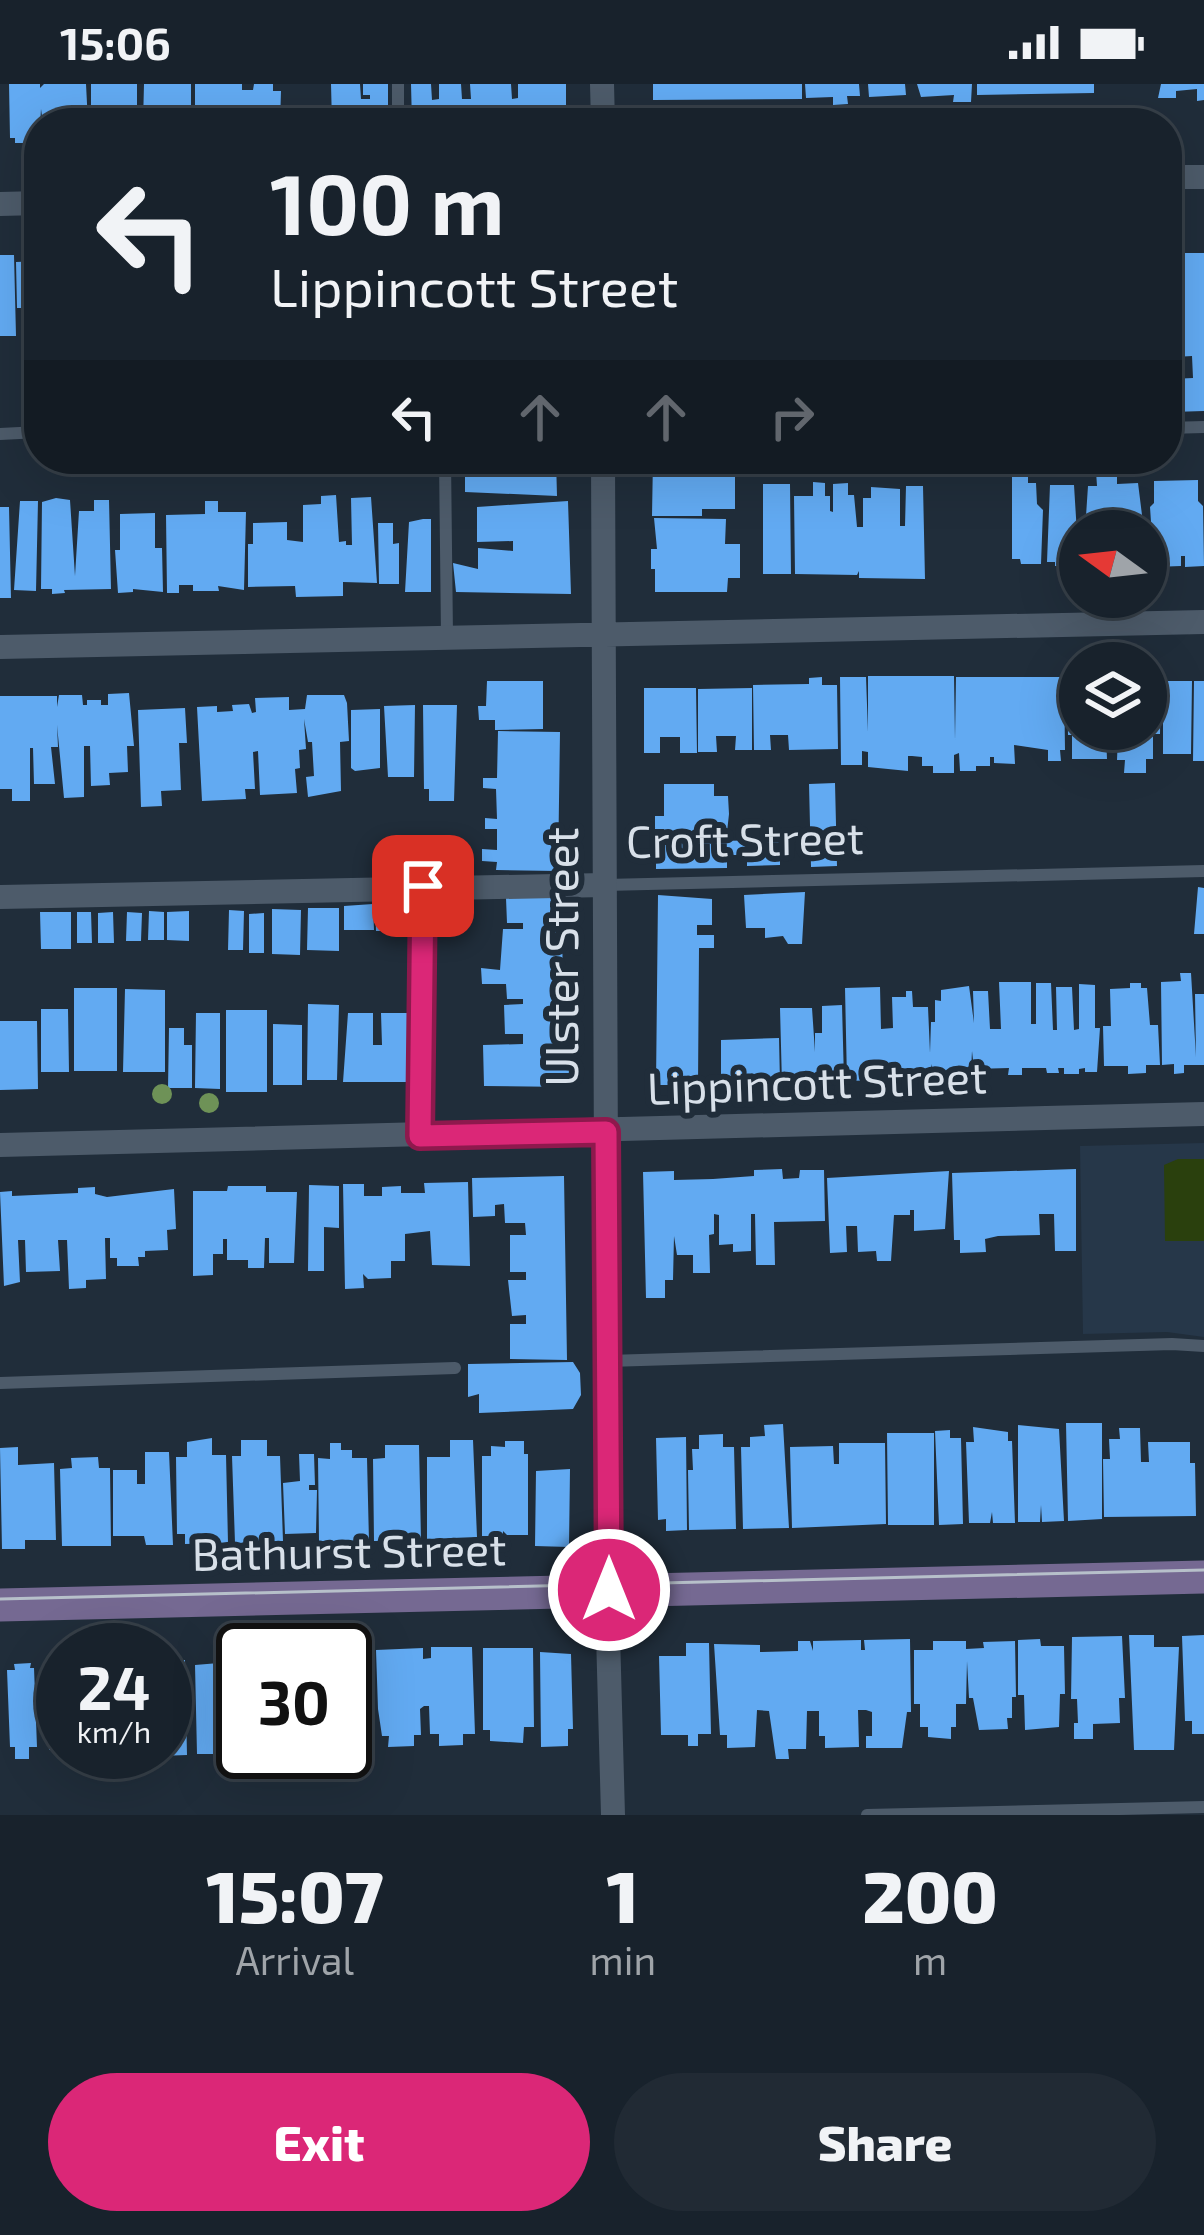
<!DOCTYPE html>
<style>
body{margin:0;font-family:"Exo 2",sans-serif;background:#212a34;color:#f1f3f6;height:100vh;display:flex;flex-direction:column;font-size:45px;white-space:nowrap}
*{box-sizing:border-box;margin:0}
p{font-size:39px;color:#9fa4a9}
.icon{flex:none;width:66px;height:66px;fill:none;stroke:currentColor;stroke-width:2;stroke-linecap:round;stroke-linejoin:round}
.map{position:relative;height:1731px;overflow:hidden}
.side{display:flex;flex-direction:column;background:#18222c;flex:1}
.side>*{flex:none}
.banner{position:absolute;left:24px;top:24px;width:1158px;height:366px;border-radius:48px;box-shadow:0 12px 48px #0002,0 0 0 3px #363f48;background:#18222c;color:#f1f3f6;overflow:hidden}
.needle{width:78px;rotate:285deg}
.tools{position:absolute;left:1059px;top:426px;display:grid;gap:24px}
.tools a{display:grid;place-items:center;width:108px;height:108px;border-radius:50%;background:#18222c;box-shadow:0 12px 48px #0002,0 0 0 3px #363f48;font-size:60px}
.speed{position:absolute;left:36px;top:1539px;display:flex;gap:24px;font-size:60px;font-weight:700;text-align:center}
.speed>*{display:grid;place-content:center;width:156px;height:156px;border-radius:50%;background:#18222c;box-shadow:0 12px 48px #0002,0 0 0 3px #363f48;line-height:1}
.speed small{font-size:30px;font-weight:400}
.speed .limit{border:6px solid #111;border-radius:18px;background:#fff;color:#111}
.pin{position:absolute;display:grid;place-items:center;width:102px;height:102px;color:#fff;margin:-51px;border-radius:24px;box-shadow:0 6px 18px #0006}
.me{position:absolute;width:132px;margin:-66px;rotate:0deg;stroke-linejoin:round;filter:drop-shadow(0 0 9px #0008)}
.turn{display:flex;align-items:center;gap:42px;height:252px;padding:0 48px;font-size:54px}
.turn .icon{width:156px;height:156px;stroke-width:2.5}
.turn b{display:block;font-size:84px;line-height:102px}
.lanes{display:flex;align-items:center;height:114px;padding:0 48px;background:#0003;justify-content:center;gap:60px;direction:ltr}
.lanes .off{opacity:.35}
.eta{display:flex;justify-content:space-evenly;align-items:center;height:204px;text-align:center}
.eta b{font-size:72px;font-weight:800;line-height:84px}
.cta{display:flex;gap:24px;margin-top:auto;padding:24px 48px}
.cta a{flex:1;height:138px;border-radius:72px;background:#db2777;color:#fff;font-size:48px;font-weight:800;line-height:138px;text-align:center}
.cta a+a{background:#212a34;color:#f1f3f6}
.status{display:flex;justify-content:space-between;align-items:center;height:84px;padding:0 60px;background:#18222c;direction:ltr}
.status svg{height:33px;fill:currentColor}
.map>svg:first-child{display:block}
.built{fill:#263749}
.green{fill:#2a400d}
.building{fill:#62aaf2}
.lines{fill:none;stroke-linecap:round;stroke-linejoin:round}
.service{stroke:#4d5b6a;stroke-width:12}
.minor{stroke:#4d5b6a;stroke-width:24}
.secondary{stroke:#756992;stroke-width:33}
.tram{stroke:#b7c0ca;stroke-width:3}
.tree{fill:#6e9257}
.route-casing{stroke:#8e194d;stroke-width:30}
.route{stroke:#db2777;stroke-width:21}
.labels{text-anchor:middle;stroke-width:12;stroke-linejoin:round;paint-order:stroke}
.street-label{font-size:45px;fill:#d8e0e9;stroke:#202d3a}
</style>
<div class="status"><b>15:06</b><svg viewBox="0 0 49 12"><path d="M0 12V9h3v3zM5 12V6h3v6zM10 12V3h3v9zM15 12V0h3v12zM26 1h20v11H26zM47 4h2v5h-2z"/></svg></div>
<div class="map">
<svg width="1204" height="1731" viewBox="0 0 1204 1731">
<rect width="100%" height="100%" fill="#202d3a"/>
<path class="built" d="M1204 1059V1253L1167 1248 1083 1250 1080 1062Z"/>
<path class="green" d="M1178 1075H1204V1157H1165L1164 1081Z"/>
<path class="building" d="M9 0H40V4L44 0H86L88 39H43L41 25 39 59H15V54H10Z
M91 0H137V39H91Z
M144 0H191V39H143Z
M195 0H242V6H253L254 0H273V7H281L280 39H195Z
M331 0H360L361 15H370V11H363V0H388V39H332Z
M411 0H431L432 16 439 15V0H461L462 15H471L470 0H511L512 15 518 14V0H566V39H412Z
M653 0H802V15L653 16Z
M805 0H859L860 12H847L848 20 833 21V13L806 14Z
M868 0H905L906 11 869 13Z
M917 0H972L971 18H953L954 11 921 13Z
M977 0H1094V9L977 11Z
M1161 0H1204V16L1197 17V5L1176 7V14H1158Z
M1174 169H1204V327L1172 328 1171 295 1193 294 1192 272 1175 273Z
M0 171H14L16 252H0Z
M39 177V265H24L22 224H17L16 178Z
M475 375H556L557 412 465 408V393L508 392 475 390Z
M653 375H735V425H702V432H652Z
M1012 386H1028V399H1036L1037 420 1043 426 1041 480H1021L1020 475H1012Z
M1096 387H1117V400L1138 399 1144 447H1085L1088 402H1097Z
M1198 396V417L1203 422 1204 482 1185 483V472H1181V482L1154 483 1150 423 1154 419V397Z
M813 398 825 399V412H830V427L833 428V400L848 399V411H854L857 443H863V414H871V403L900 405V442H905L906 402H923L925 495 859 494V487L857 491 795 490 794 412H813Z
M763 400H790L791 490H763Z
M1050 401H1074L1079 482H1055V478H1047Z
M336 411 339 458 346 457V461H352L351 414 371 413 377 499 343 498V512L296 513 295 502 248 503V460H253V439L287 438V456L303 458V421L321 420V412Z
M56 414 70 416 75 492 79 427H94V416H109L111 505 64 506 65 509 52 510V505H41L42 418Z
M20 417H38L36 507 14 506Z
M205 417H218V428H246L244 506 218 502 219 507H193V501H179V509H167L166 431 205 430Z
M568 417 571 510 456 508 453 479 478 485V464L513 467V457L477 458V423Z
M0 423H9L11 514H0Z
M155 429V464H162L163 508 133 505V508L118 509 115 466H120V430Z
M654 434 726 435 725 460H740V494H728L727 508H655V485H651V465H657Z
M423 435H431V508H405L409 438Z
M378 439H393V460L399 459V500H379Z
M1146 589H1161L1160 650H1153V675H1146V689H1124L1125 676H1117L1118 651H1106L1107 675H1072V651H1068L1067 598H1080V645H1146Z
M868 592H954L955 656 956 593H1064L1065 666H1060L1061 677H1048V666L1014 661 1015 680 994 679V673H990V682H976V687H960L959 669 954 671V689H933V682H922V673L912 672H908V687L868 683V668L862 667V681H841L840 593H866L868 648Z
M822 593V601H837L838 665 789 666 788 651H770L771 666H754L753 601 809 600V594Z
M487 597H543V645L495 646V636H479L478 622H486Z
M1163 597H1192L1191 670H1163Z
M1194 597H1204V677H1193Z
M644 604H696L697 669H680V653H660V669H644Z
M752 604V666H735L736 652H716L717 668H698V605Z
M129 609 134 662H127L128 688 109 689 110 701 91 702 90 662H84V713L64 714 57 641 58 663H51L55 700H34L33 664H30V717H12V705H0V612H57V623L59 611H82L83 621H87V616H101V621H108V610Z
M307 611H344L347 619 349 657 340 658 341 707 308 713 306 693 314 692 312 658H308L304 635 306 665 299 666 300 684 295 685 297 709 260 711 258 667 253 668 255 705H245L246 715 202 717 197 623 217 622V628L233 627 232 621 249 620 252 629 256 628 255 614 289 613V626L305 625Z
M415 621 414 693H388L384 622Z
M423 621H457L454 717H429V705H424Z
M185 624 187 659H179L181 706 161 707 162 722 141 723 138 626Z
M380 625V684L355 687 351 684V626Z
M498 647 560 648 558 787 496 786 497 778 482 777V765L497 766V745H485V734L497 735 496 705 483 704V694H497Z
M835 699 837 782 811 783 809 700Z
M664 700H714V712H728L729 730 727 748H712L713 757 780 756V781L747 782V771H727V784L656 785V772L664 771V745H655V732H664Z
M1198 803 1204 804V850H1194Z
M805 808 802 860H788L783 852 765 854V844H746L744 811Z
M658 811 712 815V841H697V851H714V864H699L698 1001H656Z
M561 813 565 973H569L570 1003 484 1002 483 961 523 960V950H505L504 921 523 920V915H507L506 900H482L481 884 500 886 503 845H523V839H507L506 814Z
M373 820 374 846H344V822Z
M375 820H392V847H376Z
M308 824H339V867L307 866Z
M272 825 301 826 300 871 272 870Z
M229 826 244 827 243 866H228Z
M149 827 164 828V856H148Z
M189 827V857L167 856V828Z
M40 828H71V865H41Z
M77 828H91L92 859H77Z
M113 828 114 859H98V829Z
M127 828 142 829 141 857H126Z
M264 829V869H249V830Z
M1180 889H1191L1196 973 1195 910H1204V981H1184V989L1174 990V980L1162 981 1161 898 1181 897Z
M999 898H1031V940H1036V899H1051L1053 946H1057L1056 903H1072L1074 946 1079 945V900L1095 901V944H1100L1097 988H1085V984L1079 985V990H1064V984H1058L1059 989H1047L1046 984H1022V991H1008L1009 984 974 985 972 967 971 987 932 989V980L929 992 889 996 888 988H880V996L847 997 845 904 880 903 881 945 893 944 892 913H906V907H912L913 923H928L930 969 931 938H935V916L941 917V906L969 902 974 939 973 907H988L990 945H1001Z
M1130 899H1141V904H1147L1150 941H1158L1160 981H1146V989L1128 990V982H1104L1103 942H1111L1110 905 1130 904Z
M74 904H117V987H74Z
M125 905 165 906V988H123Z
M308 920 339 921 337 996H307Z
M842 921 844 996 782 1000 780 924H812L815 968V949H822V922Z
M41 925H68L69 988H41Z
M226 926H267V1008H226Z
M196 929H220V1005L195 1004Z
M348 929H373V961H382L381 929H411L414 998H343Z
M0 937H37L38 1005 0 1006Z
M273 940 302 941V1001H273Z
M169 944H184V961H192V1004H168Z
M779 954 780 999H721V956Z
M782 1085 783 1095 799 1094 800 1086H824L825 1137 774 1138 775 1181H756L755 1130H751V1167L733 1168V1160L719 1161V1131L714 1130V1150L709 1151 710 1189H693V1171H677L674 1152 673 1196H665V1214H646L643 1088 674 1087V1096L713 1095 754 1092V1086Z
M1076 1085V1167H1055L1054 1130H1039L1040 1151 998 1152 985 1155 986 1168 960 1169V1156H954L952 1089Z
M949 1087 945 1145 914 1147V1126H910V1131H894L891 1177H877L876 1167 858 1168 857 1142H846L847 1168 830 1169 827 1094Z
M564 1092 567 1276 510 1275V1240H526V1231L512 1232 508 1196H526V1188H510V1151H526L525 1139H505L504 1120 495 1121V1132L473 1133 472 1094Z
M468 1098 470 1182 432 1181 430 1147 405 1150V1177H391V1194L368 1195 363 1190 364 1204 345 1205 343 1100H364V1112H382V1103L401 1102V1109H425L424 1099Z
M309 1101 339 1102V1144L324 1143V1187H308Z
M228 1102H266V1108H297L294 1179H269V1154H265L264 1184H248V1176H227V1155H223V1170H213V1191L193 1192V1107H227Z
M95 1103V1110L107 1113 174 1105 176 1145 167 1146 168 1166 145 1167V1173H138L139 1182H117V1174H110V1154H105L106 1195 86 1196V1204L69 1205 67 1156H58L60 1187 26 1188 25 1156H18L20 1198 4 1202 0 1108 12 1107V1112L78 1109V1104Z
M573 1278 580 1289 581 1311 573 1325 479 1329V1310L468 1313V1280Z
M1066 1339H1102V1435L1068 1437Z
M783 1340 789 1444 743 1445 741 1363H750V1353L765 1352 764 1341Z
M1018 1341 1059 1345 1064 1437 1042 1438 1041 1421 1040 1438H1018Z
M973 1343 1008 1348V1357H1012L1015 1439H993L992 1428 990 1439H969L966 1358H974Z
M1119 1344H1140L1141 1378H1149L1148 1358H1190V1379H1195L1196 1432 1104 1433 1103 1375H1110L1109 1355H1120Z
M950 1346V1354H961L963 1440 939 1441 935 1347Z
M887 1349H934V1441H888Z
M723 1350V1363H734L736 1445 689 1446 688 1386H693L692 1365H699V1351Z
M686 1353 687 1446 666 1447V1435L658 1436 656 1354Z
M212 1354V1371H226L228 1459 185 1460V1450H177L176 1373H187V1358Z
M241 1356H267V1372H280L283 1457 235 1459 232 1372H241Z
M450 1356H473L477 1453 427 1455V1373H450Z
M505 1357H524V1370H528V1451H507L503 1447V1452H482V1372H491V1362L505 1363Z
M330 1359H341V1366H352V1374H367L369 1458 319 1457 318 1374 330 1375Z
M839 1359H885L886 1440 792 1444 790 1363 833 1362 834 1380H839Z
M385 1361H419L421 1457H374L373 1375 385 1374Z
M18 1363V1381L54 1379 56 1456H25V1465H2L0 1364Z
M145 1368H169L173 1461H146L144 1452H113V1386H137V1400H145Z
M299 1370H314L315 1401H309V1406H317L316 1449 285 1450 283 1399 300 1397Z
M98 1373 99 1384H110L111 1462H62L60 1385 72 1384 71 1374Z
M570 1385 569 1463 535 1462 536 1387Z
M1129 1551H1154V1563H1179L1174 1666H1134Z
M1204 1551V1650H1192V1637H1185L1182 1552Z
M1122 1552 1125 1614H1119L1120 1639 1093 1640V1655H1074V1639H1078L1077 1615H1071L1072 1553Z
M910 1555 911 1628H907L902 1664H866V1652H872V1628L866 1626H858L859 1663 825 1664V1652H819V1627H807L806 1665H788L789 1675H776L769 1627 757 1626 755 1663 727 1664V1651H720L714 1560 760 1561V1568L798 1567V1557H810L813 1567V1557L861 1556V1566H865L864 1556Z
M1040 1555 1041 1562H1064L1065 1610H1060L1059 1643 1025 1646 1024 1611H1018V1556Z
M933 1557H966V1565L984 1564 983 1558 1015 1557 1016 1613H1012V1634H1007L1008 1645 979 1646 973 1614H969L967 1577 966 1620H956V1643H951V1655L928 1653V1643H920V1620H914V1566H933Z
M686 1559H709L711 1650H698V1662H688V1651H661L659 1572H686Z
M431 1563H472L475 1650H463V1661L439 1662V1650H430L429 1622H424L420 1625 421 1651H414V1662L388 1663 389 1652H382L378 1625 376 1566 423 1564V1575L431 1574Z
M483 1564H533L534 1643H524L523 1659 490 1657V1646H483Z
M345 1568H350V1576H369L370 1650H357L358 1661H345Z
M540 1568 571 1570 573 1645H568V1662L541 1663Z
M185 1576 187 1671 159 1672V1668H165V1577Z
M243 1577V1661L224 1662V1670H197L195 1581Z
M31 1579 30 1584H34L37 1663H29V1675H15V1663H10L7 1586H15L14 1580Z
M48 1582H63V1666H49Z"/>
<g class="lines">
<path class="service" d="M398 0V39
M1167 344 1204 343
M0 350 39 348
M445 375 447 552
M605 801 1204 787
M420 1052 423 804
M608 1277 1172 1260 1204 1262
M0 1299 455 1284
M867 1731 1204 1723"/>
<path class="minor" d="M602 0 603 39
M1167 93H1204
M0 120 39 119
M603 375 608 1550 613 1731
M0 563 1204 538
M0 813 604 801
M0 1061 1204 1030"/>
<path class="secondary" d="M0 1521 1204 1493"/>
<path class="tram" d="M0 1515 1204 1486"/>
</g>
<g class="tree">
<circle cx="162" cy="1010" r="10"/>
<circle cx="209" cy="1019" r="10"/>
</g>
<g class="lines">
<defs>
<path id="route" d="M423 802 420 1052 606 1048 609 1506"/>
</defs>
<use href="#route" class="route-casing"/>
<use href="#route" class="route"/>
</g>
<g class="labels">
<g class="street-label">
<text transform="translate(745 756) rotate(-1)" y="16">Croft Street</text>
<text transform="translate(562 873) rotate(-90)" y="16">Ulster Street</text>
<text transform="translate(817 999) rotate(-2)" y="16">Lippincott Street</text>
<text transform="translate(349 1468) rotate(-1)" y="16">Bathurst Street</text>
</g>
</g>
</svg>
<div class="tools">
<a><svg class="needle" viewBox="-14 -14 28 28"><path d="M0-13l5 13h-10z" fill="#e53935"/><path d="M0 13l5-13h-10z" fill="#9fa4a9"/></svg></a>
<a><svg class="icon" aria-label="layers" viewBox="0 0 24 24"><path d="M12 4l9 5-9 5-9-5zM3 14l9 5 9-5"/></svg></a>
</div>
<div class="speed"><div>24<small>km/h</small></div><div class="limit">30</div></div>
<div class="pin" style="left:423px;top:802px;background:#d93025"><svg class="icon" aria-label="arrive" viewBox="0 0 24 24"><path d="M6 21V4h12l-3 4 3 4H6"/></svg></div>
<svg class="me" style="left:609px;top:1506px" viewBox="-20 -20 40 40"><circle r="17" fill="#db2777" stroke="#fff" stroke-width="3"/><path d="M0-11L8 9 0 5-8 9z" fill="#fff"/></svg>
<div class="banner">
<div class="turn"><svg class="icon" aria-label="left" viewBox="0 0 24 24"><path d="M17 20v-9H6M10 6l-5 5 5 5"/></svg><div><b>100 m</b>Lippincott Street</div></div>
<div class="lanes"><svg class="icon" aria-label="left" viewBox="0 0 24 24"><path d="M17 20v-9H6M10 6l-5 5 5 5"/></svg><svg class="icon off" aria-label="ahead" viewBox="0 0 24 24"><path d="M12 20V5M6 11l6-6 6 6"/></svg><svg class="icon off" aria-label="ahead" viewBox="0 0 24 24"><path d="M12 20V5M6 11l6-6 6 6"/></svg><svg class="icon off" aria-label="right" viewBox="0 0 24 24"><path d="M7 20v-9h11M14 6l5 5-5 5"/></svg></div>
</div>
</div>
<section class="side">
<div class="eta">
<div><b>15:07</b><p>Arrival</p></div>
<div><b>1</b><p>min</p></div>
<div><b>200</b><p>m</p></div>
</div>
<div class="cta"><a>Exit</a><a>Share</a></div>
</section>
